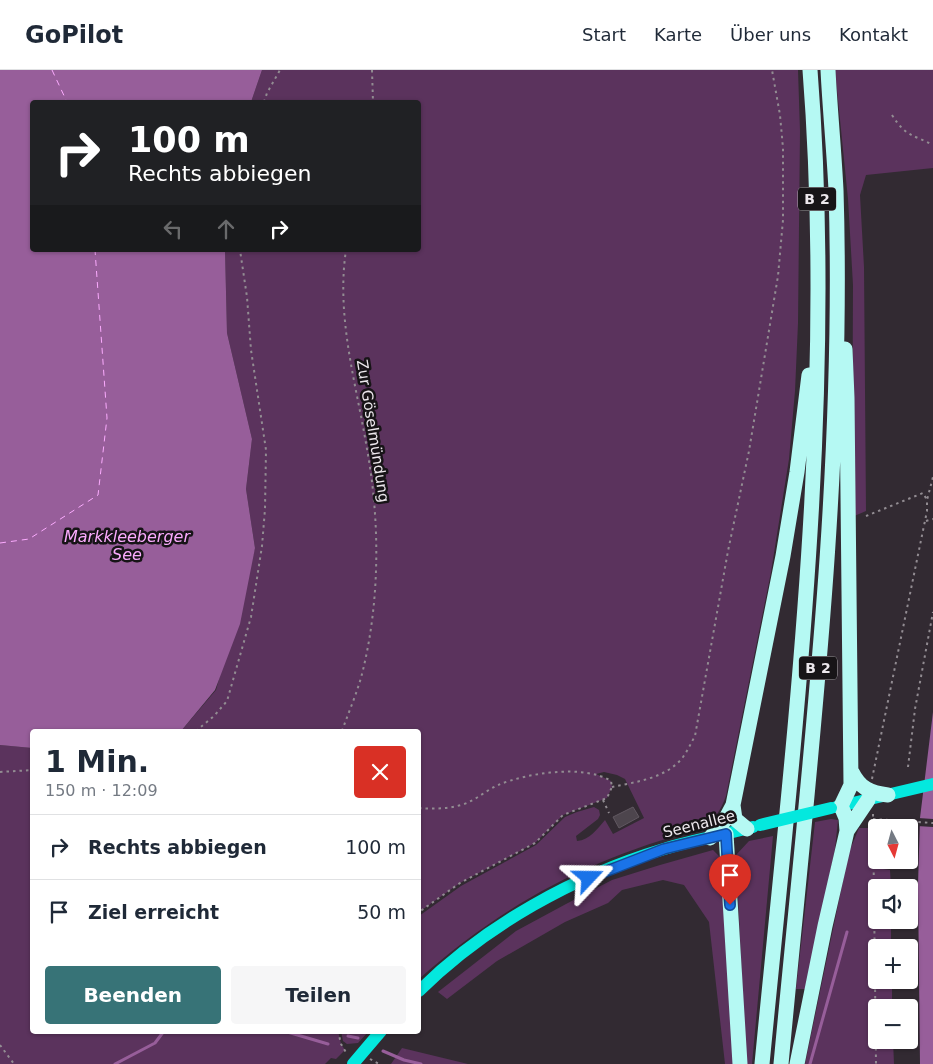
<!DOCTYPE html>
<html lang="de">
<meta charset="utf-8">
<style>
body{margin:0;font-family:"DejaVu Sans",sans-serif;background:#f6f6f7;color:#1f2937;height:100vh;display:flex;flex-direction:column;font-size:19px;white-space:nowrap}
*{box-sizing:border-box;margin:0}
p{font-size:16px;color:#747a83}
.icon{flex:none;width:28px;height:28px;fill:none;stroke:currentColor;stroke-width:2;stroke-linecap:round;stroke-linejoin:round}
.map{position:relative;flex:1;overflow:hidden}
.drawer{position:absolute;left:30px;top:659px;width:391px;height:305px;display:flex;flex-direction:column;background:#fff;border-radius:5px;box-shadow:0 1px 4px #0004}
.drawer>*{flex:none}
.banner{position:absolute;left:30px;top:30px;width:391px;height:152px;border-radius:5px;box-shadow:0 1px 4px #0004;background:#202124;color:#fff;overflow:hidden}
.needle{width:32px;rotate:174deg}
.tools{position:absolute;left:868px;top:749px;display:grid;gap:10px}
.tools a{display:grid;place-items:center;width:50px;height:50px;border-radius:5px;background:#fff;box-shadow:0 1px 4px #0004;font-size:25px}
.pin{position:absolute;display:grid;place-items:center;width:42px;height:42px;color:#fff;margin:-51px -21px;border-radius:50% 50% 50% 0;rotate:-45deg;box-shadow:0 0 5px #0007}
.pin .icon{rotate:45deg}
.me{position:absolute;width:55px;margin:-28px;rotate:67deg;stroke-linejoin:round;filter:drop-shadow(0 0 4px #0008)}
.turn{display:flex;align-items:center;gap:18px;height:105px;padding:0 15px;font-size:22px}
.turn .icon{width:65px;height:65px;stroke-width:2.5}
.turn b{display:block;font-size:35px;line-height:42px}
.lanes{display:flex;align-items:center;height:48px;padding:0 15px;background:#0003;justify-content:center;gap:25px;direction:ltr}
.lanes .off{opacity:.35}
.round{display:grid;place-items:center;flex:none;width:52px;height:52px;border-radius:5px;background:#f6f6f7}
.headline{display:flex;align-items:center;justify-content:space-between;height:85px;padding:0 15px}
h1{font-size:30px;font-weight:600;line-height:38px}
.cta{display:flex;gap:10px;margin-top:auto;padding:10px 15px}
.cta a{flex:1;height:58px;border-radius:5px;background:#377377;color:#fff;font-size:20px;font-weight:600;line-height:58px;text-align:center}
.cta a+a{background:#f6f6f7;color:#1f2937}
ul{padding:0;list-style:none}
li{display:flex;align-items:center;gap:15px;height:65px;padding:0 15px;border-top:1px solid #e0e1e3}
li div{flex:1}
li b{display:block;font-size:19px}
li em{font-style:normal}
header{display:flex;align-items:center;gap:30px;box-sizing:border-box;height:70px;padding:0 25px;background:#fff;border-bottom:1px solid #e0e1e3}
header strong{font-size:24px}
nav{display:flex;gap:28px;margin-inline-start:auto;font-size:18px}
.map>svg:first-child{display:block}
.green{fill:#5b335d}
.water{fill:#975e9a}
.pier{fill:#322a32}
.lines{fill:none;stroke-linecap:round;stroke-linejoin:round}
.stream{stroke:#975e9a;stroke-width:3}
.ferry{stroke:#fbabfe;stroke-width:1;stroke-dasharray:6 5;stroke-linecap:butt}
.building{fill:#4d454d;stroke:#615861}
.path{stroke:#928c92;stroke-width:2;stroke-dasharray:2.5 4;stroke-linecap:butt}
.major{stroke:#04e8de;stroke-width:12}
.highway{stroke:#b5f9f3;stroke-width:15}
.major-bridge{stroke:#04e8de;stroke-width:12}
.route-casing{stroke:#114b97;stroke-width:12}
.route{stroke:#1a73e8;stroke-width:9}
.labels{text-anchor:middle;stroke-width:5;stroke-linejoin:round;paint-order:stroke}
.shield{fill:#171417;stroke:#aca8ac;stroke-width:1}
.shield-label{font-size:14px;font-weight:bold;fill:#ece7ec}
.street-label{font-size:15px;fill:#ece7ec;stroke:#171417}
.water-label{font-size:16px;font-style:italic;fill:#fbabfe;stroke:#171417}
</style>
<header>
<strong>GoPilot</strong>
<nav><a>Start</a><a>Karte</a><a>Über uns</a><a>Kontakt</a></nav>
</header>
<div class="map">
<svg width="933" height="994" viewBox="0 0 933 994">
<rect width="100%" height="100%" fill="#322a32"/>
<path class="green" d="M262 0H798L800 61 798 253 795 321 789 389 771 502 726 726C721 740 714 751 701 759 592 787 503 834 419 909V846L461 816 536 775 565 747 577 742 594 737 599 740 600 745 598 749 576 766 577 771C590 770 597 759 605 750L613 764 644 748 625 709 617 705 604 702 596 704 611 711 612 717 607 728 563 745 535 773 460 813 419 842V661H181L216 620 255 478 246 419 252 369 227 263 225 180H419V32H251Z
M835 0H933V98L866 105 860 125 864 197 866 441 852 447 853 215 848 129Z
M0 675 32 678V961H338L341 974 345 980 336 989 331 988 325 994H0Z
M831 749 838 750 835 779 805 919H796L815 752Z
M859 758H868L869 797 890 800 891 817 876 818V850H891V877L876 878V910H892V937L876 938V970H893L894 994H805L849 782Z
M773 766 752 994H746L736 785 749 771Z
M713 780 722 789 735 994H725L709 852 684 815 663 810 622 820 608 833 565 852 497 891 447 929 438 922 516 861 566 834 612 810 660 795Z
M341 961H369L358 973 347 974 343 971Z
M402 978 468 994H391Z"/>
<path class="water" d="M0 0H262L251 32H32V180H225L227 263 252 369 246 419 255 478 240 554 215 620 181 661H32V678L0 675Z
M933 642V994H920L918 815 920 748Z"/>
<path class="pier" d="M918 748 933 749V757L917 756Z"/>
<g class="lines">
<path class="stream" d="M284 961 328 974
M348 966 358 968
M383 981 404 990 421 994
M115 994 155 973 164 961
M810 994 847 862"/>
<path class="ferry" d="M52 0 67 32
M0 473 29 469 98 425 107 348 95 180"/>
</g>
<path class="building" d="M633 737 639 747 619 758 613 747Z"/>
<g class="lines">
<path class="path" d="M372 0 373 32
M264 32 267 23 280 0
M892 45C906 67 912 64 933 75
M866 446 923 423 927 430
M926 451 933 449
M196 661 214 646 227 631 251 547 262 476 265 439 266 380 251 280 247 227 240 180
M342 661C349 641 358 621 363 600 380 529 380 451 367 379 356 313 336 247 346 180
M908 697 915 639 933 542
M0 702 32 700
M872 709 927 441V430L933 407
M612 717C636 712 667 708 683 687 688 680 691 673 695 666L728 481 749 381 778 206 783 150V78L780 45 772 0
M603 730 609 743
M419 738C433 739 447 739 461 735 475 731 485 721 498 715 527 703 584 694 611 711L612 717 607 728 563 745 535 773 460 813 419 842
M873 744 876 994
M873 749 933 753
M338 961 341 974 347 984
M0 975 14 994
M370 989 379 994"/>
<path class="major" d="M836 737 933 714
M419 921C486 855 574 806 664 779 693 770 723 765 753 757
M353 994 381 961"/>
<path class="highway" d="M852 702C860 718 870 723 888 725
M733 735 735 749 747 759
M847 761 868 730
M726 764 740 994
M710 768 725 750 733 735 783 486 797 402 809 305
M762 994C794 664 836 332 810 0
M781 994C808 705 845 410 836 120 834 80 830 40 828 0
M797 994 825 856 847 761 846 748 841 736 851 715 847 328 845 279"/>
<path class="major-bridge" d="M760 755 831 738"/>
</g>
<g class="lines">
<defs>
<path id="route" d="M589 808 664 779 726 764 730 835"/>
</defs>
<use href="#route" class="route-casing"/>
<use href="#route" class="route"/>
</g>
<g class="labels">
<g class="shield">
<rect x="798" y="117.5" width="38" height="23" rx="4"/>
<rect x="799" y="586.5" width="38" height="23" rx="4"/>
</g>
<g class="shield-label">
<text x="817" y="134">B 2</text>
<text x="818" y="603">B 2</text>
</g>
<g class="street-label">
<text transform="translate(373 361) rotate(81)" y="5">Zur Göselmündung</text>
<text transform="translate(699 754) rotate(-14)" y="5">Seenallee</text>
</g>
<g class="water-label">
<text x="127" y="472">Markkleeberger<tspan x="127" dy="18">See</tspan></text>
</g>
</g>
</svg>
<div class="tools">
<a><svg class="needle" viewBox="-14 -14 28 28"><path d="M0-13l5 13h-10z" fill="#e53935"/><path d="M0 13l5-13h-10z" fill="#747a83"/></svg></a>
<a><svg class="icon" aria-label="sound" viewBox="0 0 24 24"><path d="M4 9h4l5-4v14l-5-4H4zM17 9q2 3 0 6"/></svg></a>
<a>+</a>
<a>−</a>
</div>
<div class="pin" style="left:730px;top:835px;background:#d93025"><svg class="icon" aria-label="arrive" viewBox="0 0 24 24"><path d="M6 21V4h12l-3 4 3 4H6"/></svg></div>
<svg class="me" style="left:589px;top:808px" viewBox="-20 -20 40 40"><path d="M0-17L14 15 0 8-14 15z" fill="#1a73e8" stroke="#fff" stroke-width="4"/></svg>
<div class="banner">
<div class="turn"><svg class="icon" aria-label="right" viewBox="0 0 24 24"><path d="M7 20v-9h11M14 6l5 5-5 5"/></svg><div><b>100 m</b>Rechts abbiegen</div></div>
<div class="lanes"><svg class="icon off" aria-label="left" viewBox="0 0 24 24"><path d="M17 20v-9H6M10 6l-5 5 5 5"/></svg><svg class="icon off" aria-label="ahead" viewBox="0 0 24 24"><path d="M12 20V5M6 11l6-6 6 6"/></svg><svg class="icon" aria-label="right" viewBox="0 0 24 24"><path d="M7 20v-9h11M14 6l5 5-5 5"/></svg></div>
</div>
<section class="drawer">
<div class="headline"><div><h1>1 Min.</h1><p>150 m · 12:09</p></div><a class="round" style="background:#d93025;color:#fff"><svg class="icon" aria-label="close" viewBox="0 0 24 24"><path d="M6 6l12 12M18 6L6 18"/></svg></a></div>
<ul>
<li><svg class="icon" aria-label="right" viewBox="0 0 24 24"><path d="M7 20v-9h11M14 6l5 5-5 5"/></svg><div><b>Rechts abbiegen</b></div><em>100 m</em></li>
<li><svg class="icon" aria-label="arrive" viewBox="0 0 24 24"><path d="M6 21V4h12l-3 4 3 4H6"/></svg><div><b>Ziel erreicht</b></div><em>50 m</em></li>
</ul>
<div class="cta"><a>Beenden</a><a>Teilen</a></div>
</section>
</div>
